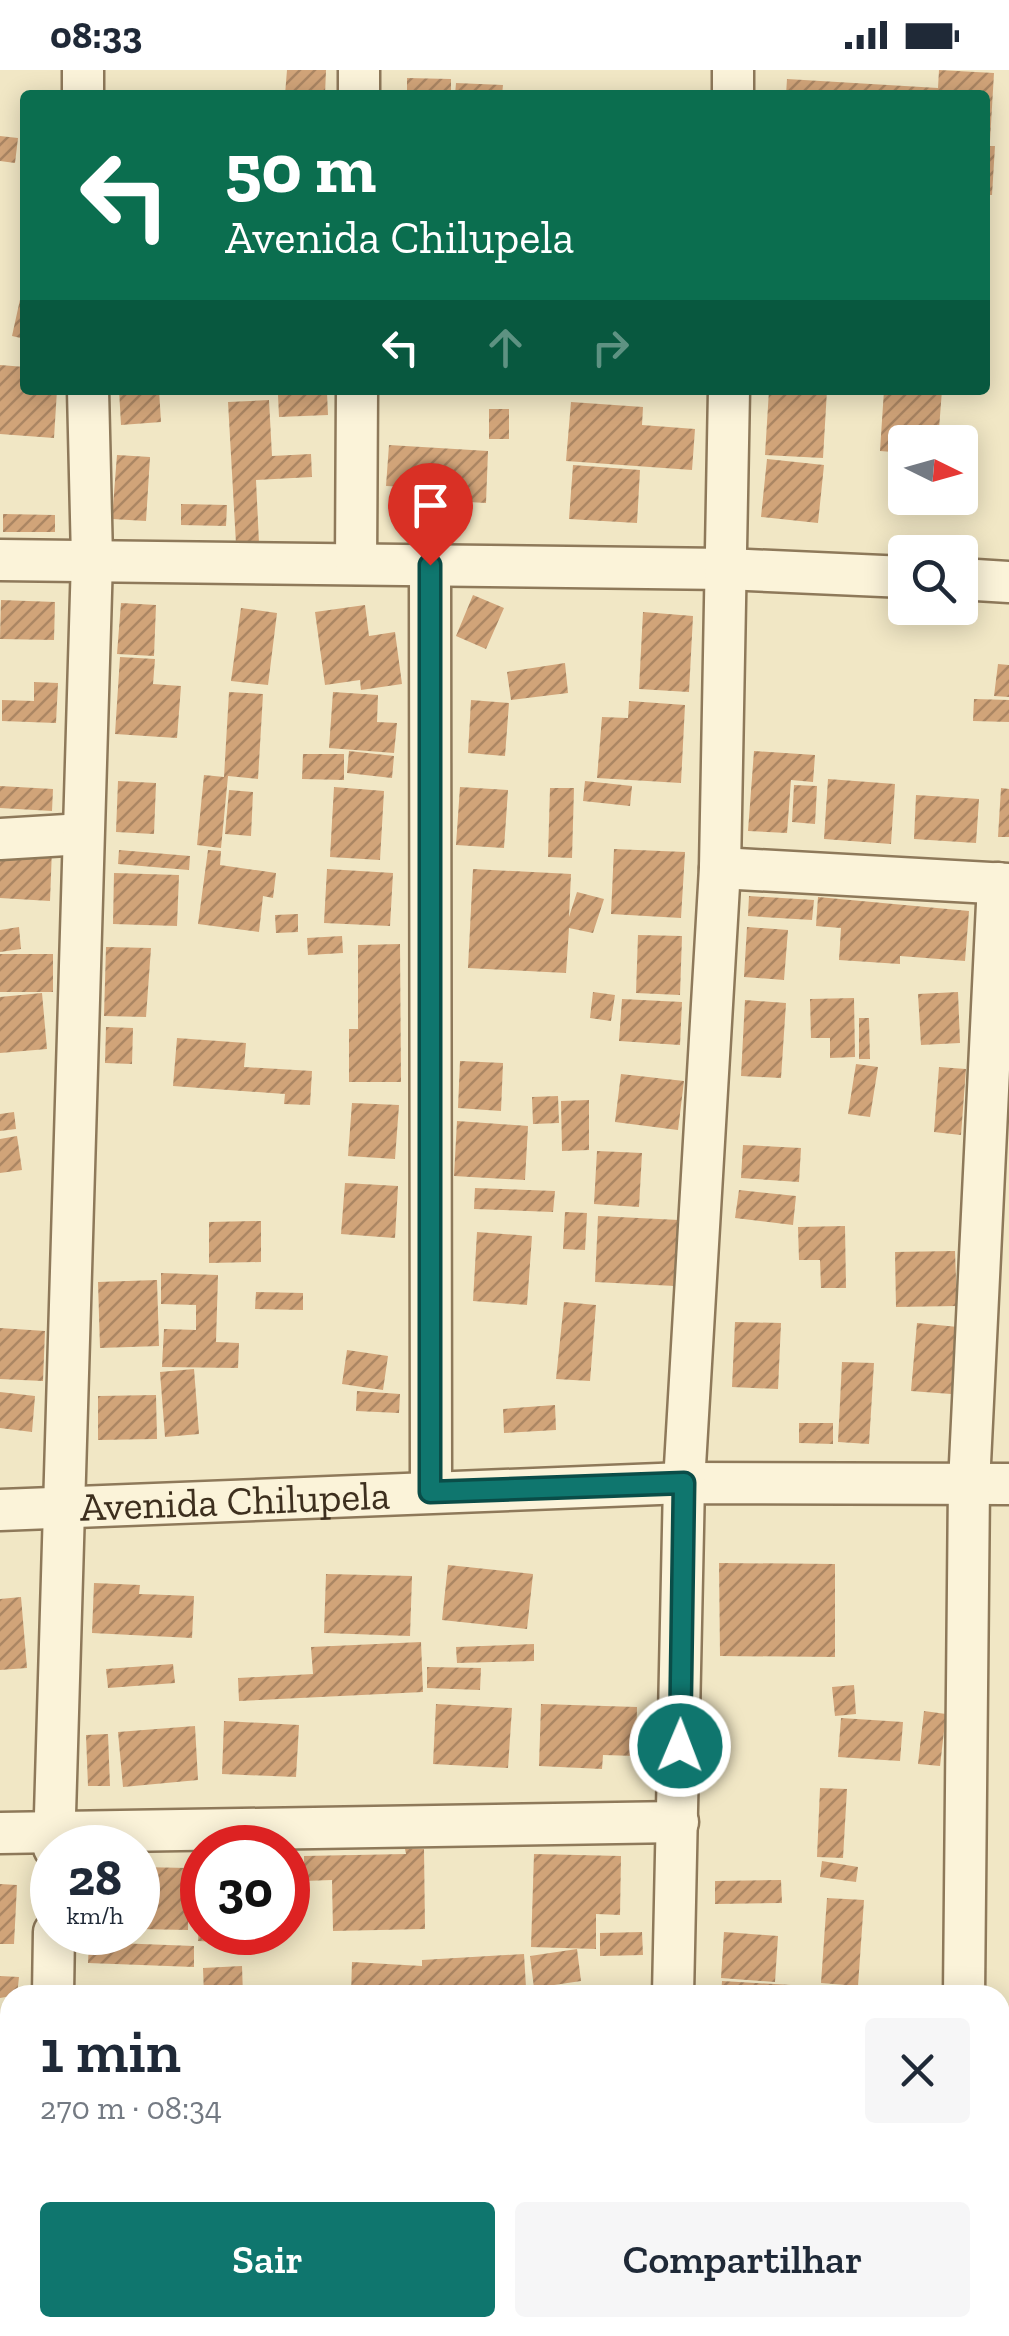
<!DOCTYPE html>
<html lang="pt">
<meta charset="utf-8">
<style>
body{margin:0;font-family:"Zilla Slab",serif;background:#f6f6f7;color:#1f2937;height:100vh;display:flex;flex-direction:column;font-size:38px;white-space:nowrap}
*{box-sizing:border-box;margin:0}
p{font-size:32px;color:#747a83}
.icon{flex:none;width:55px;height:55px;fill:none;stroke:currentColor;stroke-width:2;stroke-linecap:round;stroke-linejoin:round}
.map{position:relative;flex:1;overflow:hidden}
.sheet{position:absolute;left:0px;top:1915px;width:1010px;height:352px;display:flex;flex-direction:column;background:#fff;border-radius:30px 30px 0 0;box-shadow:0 5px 25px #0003}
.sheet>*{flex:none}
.hud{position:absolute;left:20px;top:20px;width:970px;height:305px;border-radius:10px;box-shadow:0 5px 25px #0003;background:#0b6e4f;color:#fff;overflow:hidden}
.needle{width:65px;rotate:95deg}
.controls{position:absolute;left:888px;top:355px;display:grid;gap:20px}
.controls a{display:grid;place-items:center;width:90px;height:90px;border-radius:10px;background:#fff;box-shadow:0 5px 25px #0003;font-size:50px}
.speed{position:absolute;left:30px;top:1755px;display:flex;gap:20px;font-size:50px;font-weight:700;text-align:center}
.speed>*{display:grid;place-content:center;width:130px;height:130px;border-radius:50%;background:#fff;box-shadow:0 5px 25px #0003;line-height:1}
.speed small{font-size:25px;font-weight:400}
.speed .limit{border:15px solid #d22;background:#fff;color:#111}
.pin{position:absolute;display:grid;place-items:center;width:85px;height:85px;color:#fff;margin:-102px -42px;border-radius:50% 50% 50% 0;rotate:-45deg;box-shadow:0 0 10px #0007}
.pin .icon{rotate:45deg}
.me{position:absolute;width:110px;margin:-55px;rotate:1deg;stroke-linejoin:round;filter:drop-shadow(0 0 8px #0008)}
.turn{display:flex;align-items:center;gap:35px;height:210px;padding:0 40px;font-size:45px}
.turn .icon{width:130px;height:130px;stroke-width:2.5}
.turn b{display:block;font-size:70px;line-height:85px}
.lanes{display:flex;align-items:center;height:95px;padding:0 40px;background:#0003;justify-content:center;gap:50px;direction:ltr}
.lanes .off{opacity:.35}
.round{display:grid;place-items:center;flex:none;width:105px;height:105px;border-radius:10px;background:#f6f6f7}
.head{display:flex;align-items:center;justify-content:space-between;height:170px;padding:0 40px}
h1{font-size:60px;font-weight:600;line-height:75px}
.button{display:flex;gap:20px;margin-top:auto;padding:20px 40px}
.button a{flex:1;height:115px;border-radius:10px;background:#0f766e;color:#fff;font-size:40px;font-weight:600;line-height:115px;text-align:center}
.button a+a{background:#f6f6f7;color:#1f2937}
.status{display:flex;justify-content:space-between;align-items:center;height:70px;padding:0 50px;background:#fff;direction:ltr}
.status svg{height:28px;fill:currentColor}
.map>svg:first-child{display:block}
.building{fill:url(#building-hatch)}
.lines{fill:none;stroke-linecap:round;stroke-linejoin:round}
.street-casing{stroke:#8e795a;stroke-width:45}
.street{stroke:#fbf3d9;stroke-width:40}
.route-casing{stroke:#0a4d48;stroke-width:25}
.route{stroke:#0f766e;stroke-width:18}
.labels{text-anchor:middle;stroke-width:9;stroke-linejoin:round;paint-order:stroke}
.street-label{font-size:40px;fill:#3d2f1e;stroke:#f8f0d5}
</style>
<div class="status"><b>08:33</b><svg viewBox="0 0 49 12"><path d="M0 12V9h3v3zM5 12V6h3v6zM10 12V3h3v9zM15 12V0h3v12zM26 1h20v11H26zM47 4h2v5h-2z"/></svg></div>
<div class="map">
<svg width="1009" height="2266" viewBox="0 0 1009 2266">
<defs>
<pattern id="building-hatch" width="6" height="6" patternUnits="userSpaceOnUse" patternTransform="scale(2.5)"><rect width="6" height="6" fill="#d1a479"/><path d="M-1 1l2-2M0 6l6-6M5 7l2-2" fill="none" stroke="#ab8663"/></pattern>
</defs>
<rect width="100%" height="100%" fill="#f1e7c5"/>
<path class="building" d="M287 0H326L325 25H285Z
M939 0 994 3 990 71H985V25H786L787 9 938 18Z
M407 8 451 9V25H407Z
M456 13 503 15 502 25H455Z
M0 66 18 68 15 93 0 91Z
M985 76H995L992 125H985Z
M23 216H25V269L12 266Z
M0 295 25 297V320H57L54 368 0 364Z
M119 320H159L161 352 121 355Z
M769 320H827L823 388 765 385Z
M884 320H942L938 372H905V383L880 381Z
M327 323 328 345 279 347 278 325Z
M269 330 272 386 311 384 312 407 256 410 259 473 236 474 228 332Z
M571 332 643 337 642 355 695 359 692 400 566 391Z
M489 339H509V369H489Z
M389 375 488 381 486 433 451 431 449 458 405 455 408 417 386 416Z
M117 385 150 387 146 451 112 449Z
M767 389 824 395 818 453 761 447Z
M573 395 640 400 637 453 569 449Z
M181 434 227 435 226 456 181 455Z
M3 444 55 445V462H3Z
M473 525 504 538 486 579 456 566Z
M1 530 55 532 54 570 0 569Z
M121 533 156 535 154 586 117 584Z
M365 535 369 566 395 562 402 614 361 620 360 610 325 615 315 542Z
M241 538 277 543 268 615 231 611Z
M643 542 693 546 689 622 639 619Z
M120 587 155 589 153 614 181 616 177 668 115 664Z
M565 593 568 623 511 630 507 602Z
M998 594 1009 595V627L994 626Z
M34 612 58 613 56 653 2 651V630L34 631Z
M229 622 263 624 258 709 228 706 221 778 197 775 204 705 224 707Z
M333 622 378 625 377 652 397 653 394 683 329 678Z
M974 629 1009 630V652L973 651Z
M471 630 509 633 505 686 468 683Z
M629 631 685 635 681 713 597 708 602 647 628 648Z
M349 681 394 686 392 708 347 703Z
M754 681 815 685 813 712 791 710 787 763 748 761Z
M303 684H344V710L302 709Z
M828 709 895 714 891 774 824 769Z
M118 711 156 713 154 764 116 762Z
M585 711 632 716 630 736 583 731Z
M794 715 817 716 815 754 792 752Z
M0 716 53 719 52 741 0 738Z
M334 717 384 721 380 790 330 787Z
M460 717 508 720 504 778 456 775Z
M550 718H574L572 788 548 787Z
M1001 718 1009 719V767H998Z
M229 720 253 722 251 766 225 764Z
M916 725 979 729 976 773 914 769Z
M0 777 52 779 50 831 0 828Z
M614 779 685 782 681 848 611 844Z
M119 780 190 786 189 800 118 794Z
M208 780 221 781 220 795 276 803 273 828 263 826 259 862 198 854Z
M327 799 393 803 390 856 324 853Z
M473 799 571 804 569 847 577 822 604 829 593 863 569 858 566 903 468 898Z
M114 803 179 805 177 856 113 854Z
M749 826 814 830 812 850 748 846Z
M818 827 969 841 965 891 900 886V894L839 890 841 858 816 856Z
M298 844V862L276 863 275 845Z
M19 857 21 879 0 882V860Z
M747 857 788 860 784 910 744 907Z
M638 865 682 866 680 925 636 923Z
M342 866 343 883 308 885 307 868Z
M400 874 401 1012H349V959H358V875Z
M106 877 151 878 146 947 104 946Z
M0 884H53V922H0Z
M593 922 615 925 611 951 590 948Z
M958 922 960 973 921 975 918 924Z
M42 923 47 979 0 983V927Z
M854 928 855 987 830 988V968H811L810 929Z
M622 929 682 932 680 975 619 971Z
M745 930 786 933 781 1008 741 1006Z
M859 948H869L870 989H859Z
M106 957 133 958 132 994 105 993Z
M177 968 246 973 244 997 312 1001 310 1035 284 1034 285 1024 173 1016Z
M460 991 503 993 501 1041 458 1038Z
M856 994 878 997 870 1047 848 1044Z
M939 997 966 999 961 1065 934 1062Z
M621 1004 684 1011 678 1060 615 1052Z
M558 1026 559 1053 533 1054 532 1027Z
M589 1030V1080L562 1081 561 1031Z
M352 1033 399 1035 395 1089 348 1086Z
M14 1042 16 1059 0 1061V1044Z
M457 1051 528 1056 525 1110 454 1106Z
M17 1066 22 1100 0 1103V1069Z
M743 1075 801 1078 799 1112 741 1108Z
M597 1081 642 1083 639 1137 594 1134Z
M345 1113 398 1116 395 1168 341 1164Z
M475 1118 555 1121 553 1142 474 1139Z
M739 1120 796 1126 793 1155 735 1148Z
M565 1142 587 1143 585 1180 563 1179Z
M598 1146 679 1150 675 1216 595 1212Z
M261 1151V1192L209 1193V1152Z
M845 1156 846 1218H821L820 1190H799L798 1157Z
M477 1162 532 1166 527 1235 473 1231Z
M955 1181 957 1236 896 1237 895 1182Z
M161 1203 218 1205 216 1272 239 1273 238 1298 162 1297 164 1259 196 1260V1235L161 1234Z
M157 1210 159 1276 100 1278 98 1212Z
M256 1222 303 1223V1240L255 1239Z
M564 1232 596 1235 590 1311 556 1309Z
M735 1252 781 1253 778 1319 732 1317Z
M917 1253 958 1257 951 1324 911 1321Z
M0 1258 45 1261 43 1311 0 1309Z
M347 1280 388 1286 383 1320 342 1314Z
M842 1292 874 1293 869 1374 838 1372Z
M194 1299 199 1364 165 1367 160 1302Z
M357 1321 400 1324 399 1343 356 1341Z
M0 1322 35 1326 32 1362 0 1358Z
M156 1325 157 1369 98 1370V1326Z
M555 1335 556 1360 504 1363 503 1339Z
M799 1353H833V1374L799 1373Z
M719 1493 835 1494V1587L720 1586Z
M448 1495 533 1504 527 1559 442 1550Z
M326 1504 412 1506 410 1566 324 1563Z
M94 1513 140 1515 139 1524 194 1526 192 1568 92 1563Z
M21 1527 27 1598 0 1600V1529Z
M421 1572 423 1622 239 1631 238 1608 313 1604 311 1577Z
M534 1574V1591L457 1593 456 1577Z
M173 1594 175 1613 108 1618 106 1599Z
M427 1597 481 1598 480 1620 427 1618Z
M854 1615 856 1644 835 1646 832 1617Z
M436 1634 512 1638 508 1698 433 1694Z
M541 1634 637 1637 636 1686 603 1685 602 1699 539 1696Z
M924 1641 946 1644 940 1696 918 1694Z
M841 1648 903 1652 900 1691 838 1687Z
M224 1651 299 1655 296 1707 222 1704Z
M195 1656 198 1710 123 1717 118 1662Z
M108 1664 110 1716H88L86 1665Z
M820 1718 847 1719 843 1788 817 1787Z
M405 1779H424L425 1859 333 1861 332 1810 304 1811V1786L406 1784Z
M534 1784 621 1786 620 1845 596 1844V1879L531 1877Z
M822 1791 858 1797 856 1812 820 1807Z
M138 1797 189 1798 188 1860 138 1859Z
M781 1810 782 1833 715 1834V1811Z
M0 1814 17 1815 14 1874H0Z
M827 1828 864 1830 858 1916 821 1913Z
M199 1854H202V1862H234V1873L198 1871Z
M642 1862 643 1885 600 1886V1863Z
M724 1862 778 1866 775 1912 721 1908Z
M89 1872 194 1876V1897L88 1893Z
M577 1879 581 1911 534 1918 530 1886Z
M524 1884 526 1917 424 1925H351L352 1892 422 1896V1890Z
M242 1896 243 1925H204L203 1898Z
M0 1906 19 1907 17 1925 0 1928Z
M722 1911 791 1915 790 1925H721Z
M824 1916 924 1922V1925H824Z
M408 2258H519V2266H408Z
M524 2258H630V2266H523Z
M841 2258H920V2266H841Z"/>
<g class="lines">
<defs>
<g id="street">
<path d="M83 0V25"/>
<path d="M359 25V0"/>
<path d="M733 25V0"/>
<path d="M0 490 726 499 905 507"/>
<path d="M356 494 357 320"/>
<path d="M430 495 431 1422"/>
<path d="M960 509 1009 512"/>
<path d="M0 769 83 764"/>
<path d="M720 798 1009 814"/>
<path id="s1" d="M0 1440 684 1413 1009 1414"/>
<path d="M0 1763 678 1752"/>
<path d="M54 1778 92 489 88 320"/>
<path d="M53 1925 54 1862"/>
<path d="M673 1925 684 1413 720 798 729 320"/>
<path d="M964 1925 969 1414 998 813"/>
<path d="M0 2047 10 2046"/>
<path d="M0 2222 10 2221"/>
<path d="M40 2266V2258"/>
<path d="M663 2266V2258"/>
<path d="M960 2266V2258"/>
</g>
</defs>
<use href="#street" class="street-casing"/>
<use href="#street" class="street"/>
</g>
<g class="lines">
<defs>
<path id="route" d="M430 495V1422L684 1413 680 1676"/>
</defs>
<use href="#route" class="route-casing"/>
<use href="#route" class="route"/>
</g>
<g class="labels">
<g class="street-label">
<text dy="14" stroke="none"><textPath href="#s1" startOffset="235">Avenida Chilupela</textPath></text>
</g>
</g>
</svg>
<div class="controls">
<a><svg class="needle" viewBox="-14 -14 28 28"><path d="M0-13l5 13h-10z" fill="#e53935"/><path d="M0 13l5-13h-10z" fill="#747a83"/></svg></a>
<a><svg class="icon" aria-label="search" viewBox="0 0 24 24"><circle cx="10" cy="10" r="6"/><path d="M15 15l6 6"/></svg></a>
</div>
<div class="speed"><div>28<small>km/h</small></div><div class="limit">30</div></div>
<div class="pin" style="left:430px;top:495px;background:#d93025"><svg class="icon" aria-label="arrive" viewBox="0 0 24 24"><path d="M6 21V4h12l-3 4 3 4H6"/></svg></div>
<svg class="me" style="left:680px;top:1676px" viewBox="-20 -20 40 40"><circle r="17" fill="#0f766e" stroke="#fff" stroke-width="3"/><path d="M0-11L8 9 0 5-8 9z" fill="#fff"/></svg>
<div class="hud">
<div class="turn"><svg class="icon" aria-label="left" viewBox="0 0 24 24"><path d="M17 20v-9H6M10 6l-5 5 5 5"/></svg><div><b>50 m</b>Avenida Chilupela</div></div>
<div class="lanes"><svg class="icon" aria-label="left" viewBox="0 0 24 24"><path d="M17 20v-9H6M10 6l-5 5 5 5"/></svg><svg class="icon off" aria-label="ahead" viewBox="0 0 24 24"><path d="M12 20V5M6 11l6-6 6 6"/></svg><svg class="icon off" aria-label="right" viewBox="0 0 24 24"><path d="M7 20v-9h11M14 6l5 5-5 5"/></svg></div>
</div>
<section class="sheet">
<div class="head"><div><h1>1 min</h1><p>270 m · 08:34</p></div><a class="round"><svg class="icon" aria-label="close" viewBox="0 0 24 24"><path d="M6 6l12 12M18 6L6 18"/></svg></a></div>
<div class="button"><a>Sair</a><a>Compartilhar</a></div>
</section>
</div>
